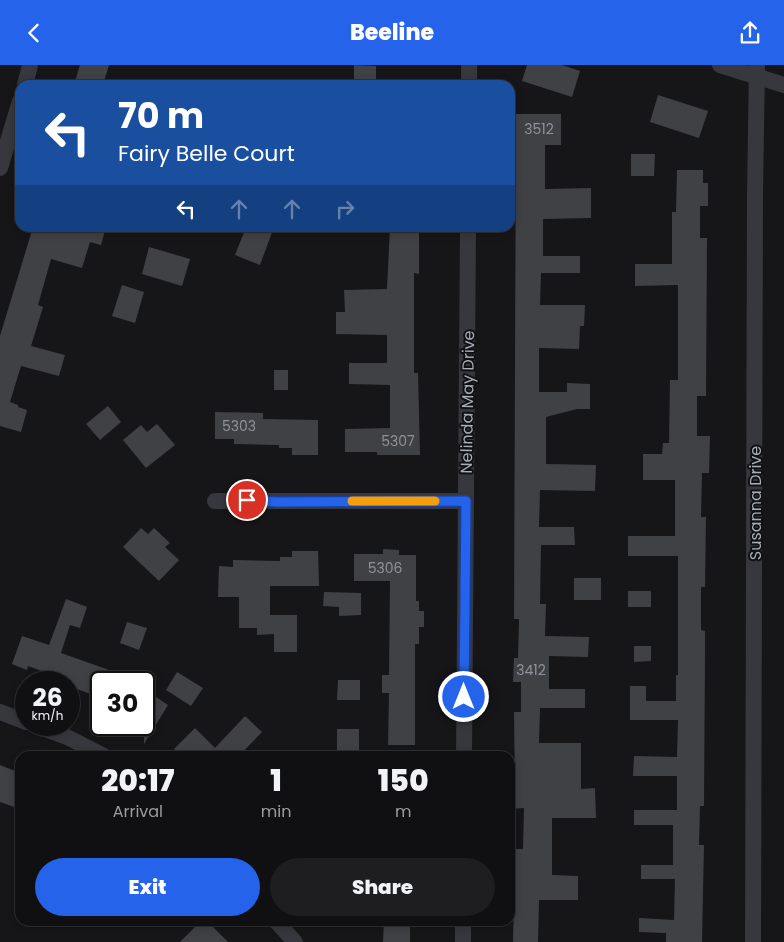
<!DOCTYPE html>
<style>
body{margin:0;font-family:Poppins,sans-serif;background:#1e1e20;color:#f1f3f6;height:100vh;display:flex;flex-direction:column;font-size:19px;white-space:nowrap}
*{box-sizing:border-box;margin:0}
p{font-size:16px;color:#9c9d9f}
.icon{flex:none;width:28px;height:28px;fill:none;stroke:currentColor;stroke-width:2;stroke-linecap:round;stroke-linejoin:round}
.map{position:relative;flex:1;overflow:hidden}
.panel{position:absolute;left:15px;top:686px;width:500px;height:175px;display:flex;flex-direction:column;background:#101012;border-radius:15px;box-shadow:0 2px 8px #0003,0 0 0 1px #303032}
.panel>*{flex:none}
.guide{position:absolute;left:15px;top:15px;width:500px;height:152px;border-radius:15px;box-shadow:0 2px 8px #0003,0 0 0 1px #303032;background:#1a4fa0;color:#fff;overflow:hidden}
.speed{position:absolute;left:15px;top:606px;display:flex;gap:10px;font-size:25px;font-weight:700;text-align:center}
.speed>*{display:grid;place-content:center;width:65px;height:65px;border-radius:50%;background:#101012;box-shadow:0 2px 8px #0003,0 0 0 1px #303032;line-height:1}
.speed small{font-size:12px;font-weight:400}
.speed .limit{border:2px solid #111;border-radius:8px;background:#fff;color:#111}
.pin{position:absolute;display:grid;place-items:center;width:42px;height:42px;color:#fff;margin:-21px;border:2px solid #fff;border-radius:50%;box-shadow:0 1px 5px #0007}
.me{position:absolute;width:55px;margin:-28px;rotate:0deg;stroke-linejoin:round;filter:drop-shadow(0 0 4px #0008)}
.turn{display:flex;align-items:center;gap:18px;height:105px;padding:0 20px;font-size:22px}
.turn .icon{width:65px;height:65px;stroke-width:2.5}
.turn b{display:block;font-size:35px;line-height:42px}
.lanes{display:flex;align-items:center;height:48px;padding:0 20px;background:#0003;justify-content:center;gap:25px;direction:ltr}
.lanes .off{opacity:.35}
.eta{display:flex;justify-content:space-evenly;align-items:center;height:85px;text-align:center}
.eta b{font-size:30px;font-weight:800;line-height:35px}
.button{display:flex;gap:10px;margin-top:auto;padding:10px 20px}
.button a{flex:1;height:58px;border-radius:30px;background:#2563eb;color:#fff;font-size:20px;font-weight:800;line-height:58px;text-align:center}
.button a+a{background:#1e1e20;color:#f1f3f6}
header{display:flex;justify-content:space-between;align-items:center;height:65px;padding:0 20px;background:#2563eb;color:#fff;font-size:22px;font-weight:800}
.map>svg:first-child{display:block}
.building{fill:#404145}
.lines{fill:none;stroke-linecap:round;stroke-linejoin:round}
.minor{stroke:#37383d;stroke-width:16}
.route-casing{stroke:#184099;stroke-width:12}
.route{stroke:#2563eb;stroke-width:9}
.slow{stroke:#f59e0b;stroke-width:9}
.labels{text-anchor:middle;stroke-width:4;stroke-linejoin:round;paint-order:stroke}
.number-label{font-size:14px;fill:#8e929b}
.street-label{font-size:16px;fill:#a8adb8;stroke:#111113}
</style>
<header><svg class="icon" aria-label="back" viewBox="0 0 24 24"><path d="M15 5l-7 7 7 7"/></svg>Beeline<svg class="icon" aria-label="share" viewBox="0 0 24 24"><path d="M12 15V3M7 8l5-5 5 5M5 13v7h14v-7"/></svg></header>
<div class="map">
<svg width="784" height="877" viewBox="0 0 784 877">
<rect width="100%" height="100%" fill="#161618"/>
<path class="building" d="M80 0H109L103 20H74Z
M354 0 376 1V20H354Z
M527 0H562L580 6 572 32 522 16Z
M658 30 708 46 699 73 650 57Z
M516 49H561V80H545V124L591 123V153L543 154V191H580V208H541L540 240H585L584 261H580L579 284 539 283V327H567V318L590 319V344H577L546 352V399L596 400 595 426 540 425 539 462H574L575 480H541L540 539H546L545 571 589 572 588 592 549 591V624H585V643H540L539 678H581V724L595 723 596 753H552V810L578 811V835H539L538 877H513L515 784H523L524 743 510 744V721H515L514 647H521V617H513L514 593H518L519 554H514Z
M631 89H655L654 111H631Z
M677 105H703V118H708V141H700V173H707L706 331H697V371H710L709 408H702L701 452H706L705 522H701V565L705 566V590L704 741H700L699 780H704L702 877H666V868L639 867V853L674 855 675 814H641V800H673V760H634V745H677V711H633L634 691 677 692 678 655H630V621H646V636H676V610H678V491H628V471H675V415H643V389H662L663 378H669L670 315H678V220L635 221V199H672V147H676Z
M33 162H106L101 180 90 177 82 203 51 194 38 240 43 242 31 281 65 290 59 311 21 301 10 337 18 340V342L27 345 21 367 0 361V271Z
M246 162H274L260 200 235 190Z
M390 162H419V209L414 208V308H418L420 390H377V387H345V364L390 363V320L349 319V298H387V270L336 269V247H345L344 225 387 224Z
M149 182 190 194 182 221 142 209Z
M122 220 144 227 135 258 112 251Z
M274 305H288V325H274Z
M108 341 121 357 100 375 86 359Z
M215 347 263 348V354L318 355V390H292V383H279V380L234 379V374H215Z
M157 359 175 380 146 403 123 375 141 360 147 367Z
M141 463 148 469 154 463 170 478 165 482 179 495 159 516 123 482Z
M383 484 399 485V490H416V536H419V546H424V562H419V579H415V680H388L389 628H382V610H389L390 516H354V489H383Z
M292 486H318L319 521H270V550H297V587H274V569L257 570V563H239V532H218L219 501 233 502V495L280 496V492H292Z
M574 513H601V535H574Z
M628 526H651V542H628Z
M324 527 361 528V550L339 551V542L323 541Z
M66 534 87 542 80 563 70 560 61 588 112 606 108 618H101V633L69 621V618H65L66 615 28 601 27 605 12 599 22 571 49 580Z
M127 557 147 563 139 585 120 578Z
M634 581H651V596L634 597Z
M177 607 203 623 191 641 166 625Z
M338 615H360V635H337Z
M144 624 168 640 144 679Z
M245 651 262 667 239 691H182L174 684 195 663 215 683Z
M337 664H359V687H337Z
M0 700 20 708V744L0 737Z
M201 856H207L228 877H180Z
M384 856H410V877H383Z"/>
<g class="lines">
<path class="minor" d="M720 0 784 20
M25 20 30 0
M469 20V0
M0 103 20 36
M215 436H466
M0 647 26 657
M34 660 67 672 104 691
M464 691 468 162
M276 856 295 877
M463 877V856
M753 877 755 129 757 0"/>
</g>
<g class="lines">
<defs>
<path id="route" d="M247 435 277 437 466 436 464 632"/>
</defs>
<use href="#route" class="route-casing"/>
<use href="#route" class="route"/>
<path class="slow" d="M352 436H435"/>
</g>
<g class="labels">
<g class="number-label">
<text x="539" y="69">3512</text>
<text x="239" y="366">5303</text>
<text x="398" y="381">5307</text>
<text x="385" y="508">5306</text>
<text x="531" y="610">3412</text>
</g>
<g class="street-label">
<text transform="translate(467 337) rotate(-89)" y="6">Nelinda May Drive</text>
<text transform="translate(755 438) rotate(-90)" y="6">Susanna Drive</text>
</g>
</g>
</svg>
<div class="speed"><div>26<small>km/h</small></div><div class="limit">30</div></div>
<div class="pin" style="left:247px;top:435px;background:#d93025"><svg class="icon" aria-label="arrive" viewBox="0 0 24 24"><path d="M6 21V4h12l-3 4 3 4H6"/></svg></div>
<svg class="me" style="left:464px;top:632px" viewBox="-20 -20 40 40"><circle r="17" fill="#2563eb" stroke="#fff" stroke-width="3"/><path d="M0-11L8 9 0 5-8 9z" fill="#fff"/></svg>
<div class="guide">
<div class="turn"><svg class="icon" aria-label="left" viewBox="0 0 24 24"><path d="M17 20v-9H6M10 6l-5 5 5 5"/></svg><div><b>70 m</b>Fairy Belle Court</div></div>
<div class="lanes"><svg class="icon" aria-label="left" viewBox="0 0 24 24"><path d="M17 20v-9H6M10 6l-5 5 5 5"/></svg><svg class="icon off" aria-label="ahead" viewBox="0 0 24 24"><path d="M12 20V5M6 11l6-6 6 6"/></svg><svg class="icon off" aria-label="ahead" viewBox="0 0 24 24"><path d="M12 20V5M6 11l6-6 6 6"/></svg><svg class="icon off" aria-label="right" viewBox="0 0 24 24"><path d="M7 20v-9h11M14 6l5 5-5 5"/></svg></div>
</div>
<section class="panel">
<div class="eta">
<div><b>20:17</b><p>Arrival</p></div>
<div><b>1</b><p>min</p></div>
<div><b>150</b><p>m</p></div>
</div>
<div class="button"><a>Exit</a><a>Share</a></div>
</section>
</div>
